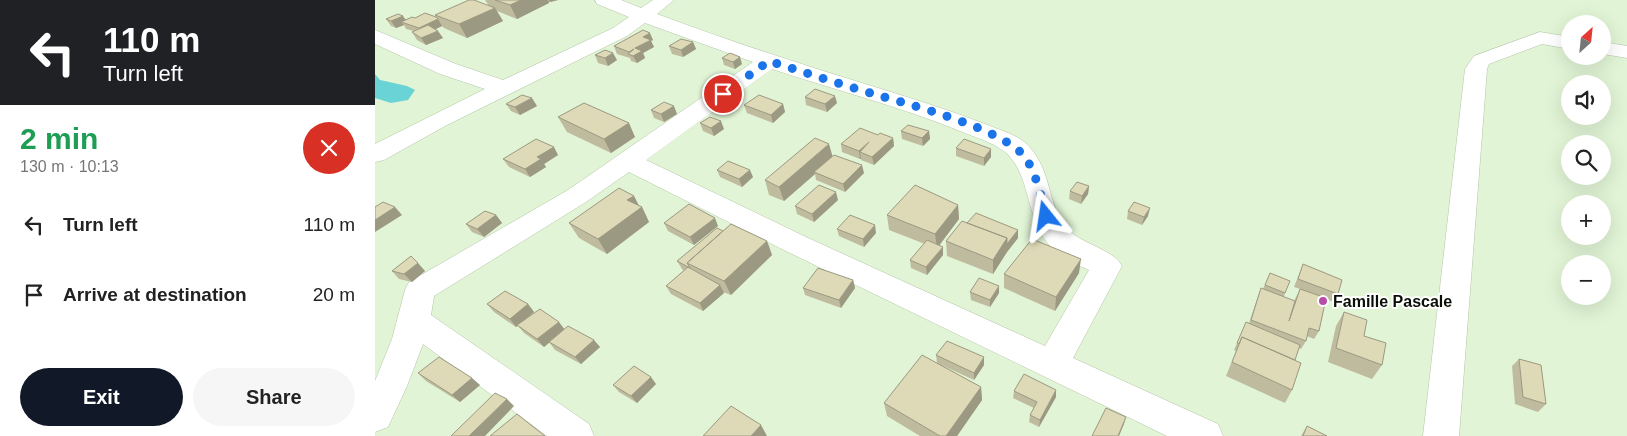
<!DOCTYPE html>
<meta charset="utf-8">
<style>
body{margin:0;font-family:Arial,sans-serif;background:#f6f6f6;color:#222;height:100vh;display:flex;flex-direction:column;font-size:19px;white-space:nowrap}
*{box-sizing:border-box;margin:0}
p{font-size:16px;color:#767676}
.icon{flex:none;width:28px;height:28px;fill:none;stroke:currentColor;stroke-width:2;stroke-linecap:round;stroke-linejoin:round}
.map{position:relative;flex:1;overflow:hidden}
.details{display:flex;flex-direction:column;background:#fff;width:375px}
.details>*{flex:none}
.top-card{background:#202124;color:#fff;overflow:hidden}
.needle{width:32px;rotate:27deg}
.fabs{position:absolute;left:1186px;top:15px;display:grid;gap:10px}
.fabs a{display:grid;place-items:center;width:50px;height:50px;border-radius:50%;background:#fff;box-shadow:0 5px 20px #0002;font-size:25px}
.pin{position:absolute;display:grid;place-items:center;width:42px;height:42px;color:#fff;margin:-21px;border:2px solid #fff;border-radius:50%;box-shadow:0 1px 5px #0007}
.me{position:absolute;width:55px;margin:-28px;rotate:345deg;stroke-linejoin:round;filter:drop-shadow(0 0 4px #0008)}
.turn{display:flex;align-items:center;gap:18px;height:105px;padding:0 20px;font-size:22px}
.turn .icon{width:65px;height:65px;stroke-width:2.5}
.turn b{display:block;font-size:35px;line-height:42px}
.round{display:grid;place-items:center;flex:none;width:52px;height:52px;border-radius:26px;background:#f6f6f6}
.summary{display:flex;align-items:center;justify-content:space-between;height:85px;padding:0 20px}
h1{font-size:30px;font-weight:600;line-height:38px;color:#1e9e55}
.button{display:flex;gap:10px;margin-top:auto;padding:10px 20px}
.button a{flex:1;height:58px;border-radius:30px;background:#111827;color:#fff;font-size:20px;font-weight:600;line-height:58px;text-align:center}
.button a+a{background:#f6f6f6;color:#222}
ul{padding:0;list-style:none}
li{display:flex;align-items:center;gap:15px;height:70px;padding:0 20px}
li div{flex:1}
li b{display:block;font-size:19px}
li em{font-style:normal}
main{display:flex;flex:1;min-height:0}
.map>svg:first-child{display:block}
.water{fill:#6ad3d5}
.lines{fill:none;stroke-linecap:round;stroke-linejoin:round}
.minor-casing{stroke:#b4c6a9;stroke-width:1}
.minor{fill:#fff;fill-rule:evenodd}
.wall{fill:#bfbb9e}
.shaded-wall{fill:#9b9981}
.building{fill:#dedab8;stroke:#9b9981}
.route{stroke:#1a73e8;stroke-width:9;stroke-dasharray:0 16.2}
.poi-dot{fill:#b94ba9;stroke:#fff;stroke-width:2}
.labels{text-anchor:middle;stroke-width:4;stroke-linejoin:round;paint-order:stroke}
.poi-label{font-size:16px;font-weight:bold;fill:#090f06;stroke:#fff;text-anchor:start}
</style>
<main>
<section class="details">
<div class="top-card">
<div class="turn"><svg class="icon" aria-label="left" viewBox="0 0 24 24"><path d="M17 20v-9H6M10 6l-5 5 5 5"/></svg><div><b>110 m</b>Turn left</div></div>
</div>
<div class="summary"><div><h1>2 min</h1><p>130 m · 10:13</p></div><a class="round" style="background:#d93025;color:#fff"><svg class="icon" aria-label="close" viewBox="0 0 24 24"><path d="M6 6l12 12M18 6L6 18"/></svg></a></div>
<ul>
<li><svg class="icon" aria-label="left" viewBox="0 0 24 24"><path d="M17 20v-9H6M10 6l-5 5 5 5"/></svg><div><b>Turn left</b></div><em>110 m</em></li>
<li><svg class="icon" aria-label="arrive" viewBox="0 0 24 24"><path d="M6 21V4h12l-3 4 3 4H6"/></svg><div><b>Arrive at destination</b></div><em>20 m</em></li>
</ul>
<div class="button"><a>Exit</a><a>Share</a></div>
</section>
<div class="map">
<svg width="1252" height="436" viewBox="0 0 1252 436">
<rect width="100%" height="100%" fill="#e1f4d5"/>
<path class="water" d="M0 74 5 80 32 86 40 90 33 100 16 103 0 98Z"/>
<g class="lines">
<defs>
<path id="minor" d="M220 0H246L266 8 278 0H299L282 14C359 43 438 68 516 92 548 102 579 112 610 124 622 129 637 133 648 141 677 165 671 200 689 225 704 245 736 247 747 266L698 358 843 424 848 436H792L413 252 254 172 211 202 59 296 56 315 214 424 219 436H172L48 344 32 386 13 427 0 432V381L17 339 30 290 34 282 193 190 378 62 270 23 252 36 72 125 9 160 0 162V144L110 89 65 74 0 44V30L81 64 128 80 238 28 254 17 222 4ZM397 69C460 90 524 106 585 131 600 137 617 142 630 152 656 173 650 220 676 247 685 258 701 264 714 270L670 346 433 238 271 160Z
M1165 32 1195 37V49L1167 44 1114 64 1112 69 1084 436H1048L1090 69 1099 56Z
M1228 42 1252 46V58L1228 54Z"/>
</defs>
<use href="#minor" class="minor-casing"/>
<use href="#minor" class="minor"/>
</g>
<path class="wall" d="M110 0H183L175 2H174V3L142 19 122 11 128 21 92 38 69 28 67 26 60 29 68 38 51 45 42 40 37 32 39 31 31 29 29 25 21 28 16 26 11 19 30 20 40 18 61 17 60 15 114 6Z
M278 40 276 41 279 47 268 53 270 58 262 63 256 61 255 58 242 54 239 46Z
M318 42 321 49 308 57 297 54 294 46Z
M220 55 242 60 233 66 223 63Z
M347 58 367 64 360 69 349 65Z
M430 97 462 103 452 112 431 105Z
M131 104 162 106 145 115 136 111Z
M408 104 410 112 398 123 372 113 369 105Z
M276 110 302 114 289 122 279 118Z
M183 117 260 137 236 153 192 132Z
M325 123 349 129 339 136 328 131Z
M526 131H554L555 139 548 146 527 139Z
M503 135 518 138 519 146 499 165 486 160V159H485L467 152 466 144Z
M581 148 616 157 609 166 581 156Z
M183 155 169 164 171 167 155 177 134 167 128 159Z
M457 157 489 173 470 192 441 180 440 174 409 201 394 195 390 180Z
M342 170 378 177 367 187 345 177Z
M714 186 713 194 706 204 694 199 695 191Z
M259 196 264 206 267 207 274 222 232 254 204 238 194 223Z
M463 200 439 222 422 214 420 206Z
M583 205 584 219 564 246 568 255 552 275 536 268 535 260 550 244 514 230 512 215Z
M753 211 773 216 767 225 752 219Z
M121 215 127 223 109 237 97 232 91 224Z
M289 223 343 226 319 245 293 231Z
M592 223 643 230V238L632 252 618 274 572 256 571 241Z
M462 229 501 233 489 247 464 236Z
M348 231 392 241 397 255 356 295 348 292 349 293 328 311 296 294 291 286 309 271 307 269 302 261Z
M928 264 963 294 959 302 951 299 944 331 939 339 932 336 931 341 926 349 924 348 920 360 917 390 910 403 851 376 861 351 859 350 862 343 874 323 883 296 886 288 888 289 895 273 910 293 909 297 919 301 925 289 919 287Z
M17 271H50L37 282 24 279Z
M704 273 680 311 629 288V274Z
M478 280 480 288 466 308 430 295 428 288Z
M624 286V293L615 307 596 300 595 292Z
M112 304H153L159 312 149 321 190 329 225 347 206 364 180 350 174 342 169 347 149 333 143 326 141 327 119 312Z
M969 312 989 336 1007 365 997 379 953 362 961 326Z
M561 355 609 365 599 380 564 364 606 387 607 400 582 436H545L512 416 509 403 562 363Z
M1144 359 1171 404 1163 412 1140 404 1137 366Z
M43 373 105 385 85 402 51 381Z
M281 384 262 403 244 392 238 385Z
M639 391 681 397 664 427 654 422 655 415 659 408 638 398Z
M932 426 952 436H926Z"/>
<path class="shaded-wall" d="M146 0H173L174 3 142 19 135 5Z
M174 0H183L175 2Z
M120 8 128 21 92 38 84 24Z
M28 16 33 23 26 22 29 25 21 28 16 21Z
M63 19 67 26 49 35 44 28Z
M63 31 68 38 51 45 46 38Z
M275 33 278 40 276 41 279 47 268 53 270 58 262 63 258 56 256 55 254 52 268 37Z
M318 42 321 49 308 57 306 50Z
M238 53 242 60 233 66 230 58Z
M365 57 367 64 360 69 358 62Z
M460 96 462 103 452 112 450 104Z
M157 98 162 106 145 115 140 107Z
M408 104 410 112 398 123 396 115Z
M299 106 302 114 289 122 286 114Z
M346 121 349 129 339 136 336 128Z
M254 123 260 137 236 153 229 139Z
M554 131 555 139 548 146 547 138Z
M518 138 519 146 499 165 497 157Z
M494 142 485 152 486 159H485L484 151Z
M454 144 458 158 439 172 440 174 409 201 404 187Z
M179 147 183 155 169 164 171 167 155 177 150 169 162 157Z
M616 149V157L609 166V158Z
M487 165 489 173 470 192 468 184Z
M375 170 378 177 367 187 364 179Z
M714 186 713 194 706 204 707 196Z
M461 192 463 200 439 222 437 214Z
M259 196 265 208 267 207 274 222 232 254 223 239 252 200Z
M583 205 584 219 562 248 560 234Z
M20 207 27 215 0 232V220Z
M775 208 773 216 767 225 769 217Z
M121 215 127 223 109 237 102 229Z
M340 218 343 226 319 245 315 237Z
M500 225 501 233 489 247 488 239Z
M643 230V238L632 252 618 274V260L632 238Z
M392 241 397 255 356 295 349 281Z
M568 247V255L552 275 551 267Z
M706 259 704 273 680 311 681 297Z
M43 263 50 271 37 282 29 274Z
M478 280 480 288 466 308 464 300Z
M345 285 349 293 328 311 325 303Z
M624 286V293L615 307V300Z
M153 304 159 312 141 327 135 319Z
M184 322 190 330 169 347 162 339Z
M219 340 225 347 206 364 200 357Z
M609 357V365L599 380V373Z
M276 377 281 384 262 403 256 396Z
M97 378 105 385 85 402 77 395Z
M606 387 607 400 582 436H571Z
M681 390V397L664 427 665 420Z
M132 399 139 406 110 436H94Z
M751 417 749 424 744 436H743Z
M386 425 392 436H376Z"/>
<path class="building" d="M94 0H99L120 8 84 24 60 15Z
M120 0H146L135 5Z
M50 13 61 17 63 19 44 28 26 22 37 17 40 18Z
M23 14 28 16 16 21 11 19Z
M53 25 63 31 46 38 37 32Z
M268 30 275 33 268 37 276 40 260 48 267 51 258 56 253 54 259 49 254 52 239 46Z
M306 39 318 42 306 50 294 46Z
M230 50 238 53 230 58 220 55Z
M355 53 365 57 358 62 347 58Z
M440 89 460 96 450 104 430 97Z
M147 95 157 98 140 107 131 104Z
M384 95 408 104 396 115 369 105Z
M289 102 299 106 286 114 276 110Z
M209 103 254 123 229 139 183 117Z
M335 117 346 121 336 128 325 123Z
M533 125 554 131 547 138 526 131Z
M485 128 503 135 505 133 518 138 497 157 485 152 494 142 484 151 466 144Z
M440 138 454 144 404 187 390 180Z
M161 139 179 147 162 157 166 159 150 169 128 159Z
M589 139 616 149 609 158 581 148Z
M459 155 487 165 468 184 439 172Z
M353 161 375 170 364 179 342 170Z
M702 182 714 186 707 196 695 191Z
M444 185 461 192 437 214 420 206Z
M540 185 583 205 560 234 512 215Z
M244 188 259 196 252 200 267 207 223 239 194 223Z
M8 202 20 207 0 220V207Z
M759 202 775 208 769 217 753 211Z
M314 204 340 218 315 237 289 223Z
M110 211 121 215 102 229 91 224Z
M601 213 643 230 632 244V238L592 223Z
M475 215 500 225 488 239 462 229Z
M587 221 632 238 618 260 571 241Z
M356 224 392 241 349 281 312 263Z
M342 228 348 231 312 263 315 268 302 261Z
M657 239 706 259 681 297 629 274Z
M552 240 568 247 551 267 535 260Z
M36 256 43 263 29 274 17 271Z
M928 264 967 280 963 294 923 279Z
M313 267 345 285 325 303 291 286Z
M443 268 478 280 464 300 428 288Z
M895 273 915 281 910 293 890 285Z
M604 278 624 286 615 300 595 292Z
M886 288 920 301 914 321 925 289 951 298 944 331 934 328 931 341 876 320Z
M130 291 153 304 135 319 112 304Z
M165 309 184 322 162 339 142 325Z
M969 312 992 320 989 336 1011 343 1007 365 961 348Z
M871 322 925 345 920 360 867 337 864 344 862 343Z
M193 326 219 340 200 357 174 342Z
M867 337 926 363 917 390 857 362Z
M572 341 609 357 599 373 561 355Z
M547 355 606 387 571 436H565L509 403Z
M64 357 97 378 77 395 43 373Z
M1144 359 1166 365 1171 404 1148 397Z
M259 366 276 377 256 396 238 385Z
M649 374 681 390 665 420 655 415 662 402 639 391Z
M120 393 132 399 94 436H76Z
M356 406 386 425 376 436H328Z
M731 408 751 417 743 436H717Z
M142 414 170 436H115Z
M932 426 952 436H928Z"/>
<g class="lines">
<path class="route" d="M348 94 394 61C429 72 464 84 499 94 535 105 626 128 649 156 661 171 666 197 671 216"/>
</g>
<circle class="poi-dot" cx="948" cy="301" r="5"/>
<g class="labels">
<g class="poi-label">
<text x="958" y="307">Famille Pascale</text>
</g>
</g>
</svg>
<div class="fabs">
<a><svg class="needle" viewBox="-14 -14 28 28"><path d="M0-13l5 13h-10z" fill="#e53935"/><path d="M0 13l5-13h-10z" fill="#767676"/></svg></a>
<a><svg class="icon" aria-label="sound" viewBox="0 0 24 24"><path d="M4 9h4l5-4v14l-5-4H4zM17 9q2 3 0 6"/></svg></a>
<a><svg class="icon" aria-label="search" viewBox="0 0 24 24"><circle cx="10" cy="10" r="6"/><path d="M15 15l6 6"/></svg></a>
<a>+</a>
<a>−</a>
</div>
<div class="pin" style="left:348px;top:94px;background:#d93025"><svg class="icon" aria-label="arrive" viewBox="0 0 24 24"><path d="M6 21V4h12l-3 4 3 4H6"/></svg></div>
<svg class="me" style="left:671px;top:216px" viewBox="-20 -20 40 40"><path d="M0-17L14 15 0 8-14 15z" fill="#1a73e8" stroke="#fff" stroke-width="4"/></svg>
</div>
</main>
